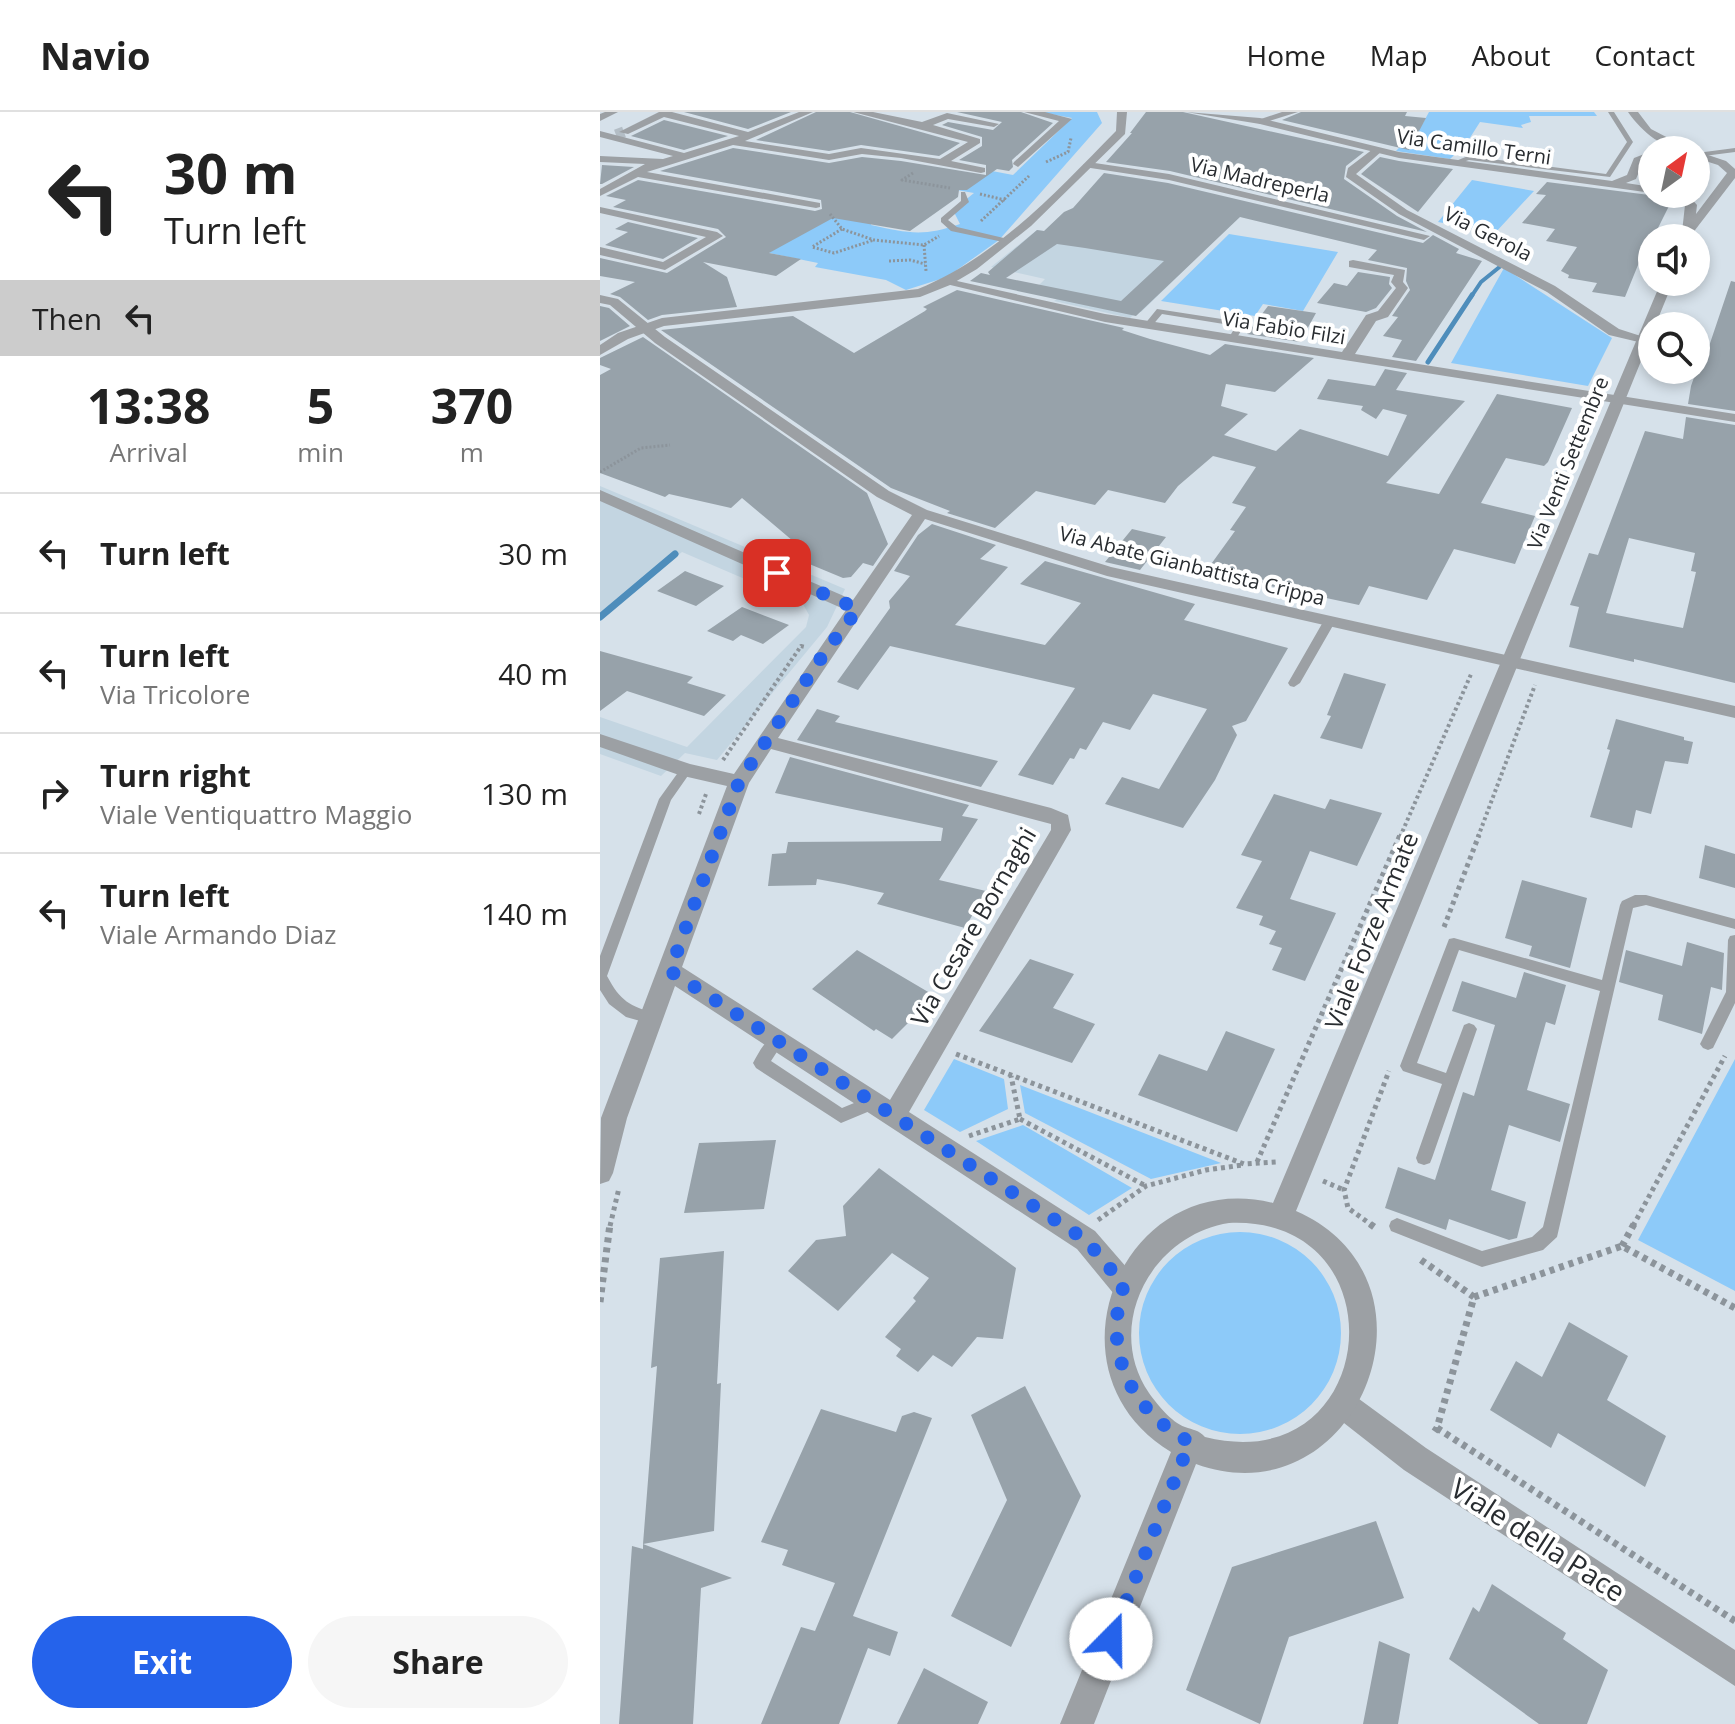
<!DOCTYPE html>
<style>
body{margin:0;font-family:"Open Sans",sans-serif;background:#f6f6f6;color:#222;height:100vh;display:flex;flex-direction:column;font-size:30px;white-space:nowrap}
*{box-sizing:border-box;margin:0}
p{font-size:26px;color:#767676}
.icon{flex:none;width:44px;height:44px;fill:none;stroke:currentColor;stroke-width:2;stroke-linecap:round;stroke-linejoin:round}
.map{position:relative;flex:1;overflow:hidden}
.details{display:flex;flex-direction:column;background:#fff;width:600px}
.details>*{flex:none}
.hud{background:#fff;color:#222;overflow:hidden}
.needle{width:52px;rotate:33deg}
.fabs{position:absolute;left:1038px;top:24px;display:grid;gap:16px}
.fabs a{display:grid;place-items:center;width:72px;height:72px;border-radius:50%;background:#fff;box-shadow:0 4px 12px #0003;font-size:40px}
.pin{position:absolute;display:grid;place-items:center;width:68px;height:68px;color:#fff;margin:-34px;border-radius:16px;box-shadow:0 4px 12px #0006}
.me{position:absolute;width:88px;margin:-44px;rotate:22deg;stroke-linejoin:round;filter:drop-shadow(0 0 6px #0008)}
.turn{display:flex;align-items:center;gap:28px;height:168px;padding:0 32px;font-size:36px}
.turn .icon{width:104px;height:104px;stroke-width:2.5}
.turn b{display:block;font-size:56px;line-height:68px}
.then{display:flex;align-items:center;height:76px;padding:0 32px;background:#0003;gap:16px;font-size:30px}
.eta{display:flex;justify-content:space-evenly;align-items:center;height:136px;text-align:center}
.eta b{font-size:48px;font-weight:700;line-height:56px}
.cta{display:flex;gap:16px;margin-top:auto;padding:16px 32px}
.cta a{flex:1;height:92px;border-radius:48px;background:#2563eb;color:#fff;font-size:32px;font-weight:700;line-height:92px;text-align:center}
.cta a+a{background:#f6f6f6;color:#222}
ul{padding:0;list-style:none}
li{display:flex;align-items:center;gap:24px;height:120px;padding:0 32px;border-top:2px solid #e0e0e0}
li div{flex:1}
li b{display:block;font-size:30px}
li em{font-style:normal}
header{display:flex;align-items:center;gap:48px;box-sizing:border-box;height:112px;padding:0 40px;background:#fff;border-bottom:2px solid #e0e0e0}
header strong{font-size:38px}
nav{display:flex;gap:44px;margin-inline-start:auto;font-size:28px}
main{display:flex;flex:1;min-height:0}
.map>svg:first-child{display:block}
.built{fill:#c3d5e1}
.green{fill:#8dcaf9}
.lines{fill:none;stroke-linecap:round;stroke-linejoin:round}
.stream-far2{stroke:#4e8dbb;stroke-width:4}
.stream-far1{stroke:#4e8dbb;stroke-width:5}
.stream{stroke:#4e8dbb;stroke-width:7}
.building{fill:#97a2aa;fill-rule:evenodd}
.minor-tunnel{stroke:#b3bdc5;stroke-width:11;stroke-dasharray:11 6;stroke-linecap:butt}
.path-far3{stroke:#8c949b;stroke-width:3;stroke-dasharray:2 2;stroke-linecap:butt}
.path-far2{stroke:#8c949b;stroke-width:4;stroke-dasharray:3 3;stroke-linecap:butt}
.path-far1{stroke:#8c949b;stroke-width:5;stroke-dasharray:4 4;stroke-linecap:butt}
.path{stroke:#8c949b;stroke-width:7;stroke-dasharray:5 5;stroke-linecap:butt}
.service{fill:#9ca0a4;fill-rule:evenodd}
.minor{fill:#9ca0a4;fill-rule:evenodd}
.tertiary{fill:#9ca0a4;fill-rule:evenodd}
.route{stroke:#2563eb;stroke-width:14;stroke-dasharray:0 25.2}
.labels{text-anchor:middle;stroke-width:8;stroke-linejoin:round;paint-order:stroke}
.far-street-label{font-size:20px;fill:#282c30;stroke:#fff}
.street-label{font-size:24px;fill:#282c30;stroke:#fff}
.near-street-label{font-size:28px;fill:#282c30;stroke:#fff}
</style>
<header>
<strong>Navio</strong>
<nav><a>Home</a><a>Map</a><a>About</a><a>Contact</a></nav>
</header>
<main>
<section class="details">
<div class="hud">
<div class="turn"><svg class="icon" aria-label="left" viewBox="0 0 24 24"><path d="M17 20v-9H6M10 6l-5 5 5 5"/></svg><div><b>30 m</b>Turn left</div></div>
<div class="then">Then<svg class="icon" aria-label="left" viewBox="0 0 24 24"><path d="M17 20v-9H6M10 6l-5 5 5 5"/></svg></div>
</div>
<div class="eta">
<div><b>13:38</b><p>Arrival</p></div>
<div><b>5</b><p>min</p></div>
<div><b>370</b><p>m</p></div>
</div>
<ul>
<li><svg class="icon" aria-label="left" viewBox="0 0 24 24"><path d="M17 20v-9H6M10 6l-5 5 5 5"/></svg><div><b>Turn left</b></div><em>30 m</em></li>
<li><svg class="icon" aria-label="left" viewBox="0 0 24 24"><path d="M17 20v-9H6M10 6l-5 5 5 5"/></svg><div><b>Turn left</b><p>Via Tricolore</p></div><em>40 m</em></li>
<li><svg class="icon" aria-label="right" viewBox="0 0 24 24"><path d="M7 20v-9h11M14 6l5 5-5 5"/></svg><div><b>Turn right</b><p>Viale Ventiquattro Maggio</p></div><em>130 m</em></li>
<li><svg class="icon" aria-label="left" viewBox="0 0 24 24"><path d="M17 20v-9H6M10 6l-5 5 5 5"/></svg><div><b>Turn left</b><p>Viale Armando Diaz</p></div><em>140 m</em></li>
</ul>
<div class="cta"><a>Exit</a><a>Share</a></div>
</section>
<div class="map">
<svg width="1135" height="1612" viewBox="0 0 1135 1612">
<rect width="100%" height="100%" fill="#d6e1ea"/>
<path class="built" d="M437 118 600 143 541 200 537 199 530 206 454 189 457 187 431 181 445 167 391 155Z
M0 374 245 477 227 515 117 648 85 641 61 664 0 642V605L87 635 206 515 209 503 203 492 82 440 0 508Z"/>
<path class="green" d="M439 0H497L502 11 399 128 347 165 306 178 286 168 215 155 218 151 169 141 217 99 272 109 271 113C307 121 324 125 360 112L353 98 374 81 282 65 387 63 392 59 413 63 472 6Z
M829 0H994L997 4H929L931 10 921 13 923 16 880 10 866 32 850 47 796 39 823 11Z
M872 68 934 79 895 121 838 110Z
M629 122 738 140 703 199 663 192 655 204 561 189Z
M904 156 1012 226 988 274 851 251Z
M354 947 404 967 408 997 360 1020 324 998Z
M1135 947V1179L1038 1128Z
M420 973 621 1051 551 1067 425 1001Z
M423 1013 532 1076 489 1103 376 1029Z
M539 1221a101 101 0 1 1 202 0a101 101 0 1 1-202 0Z"/>
<g class="lines">
<path class="stream-far2" d="M871 185 881 170 902 153"/>
<path class="stream-far1" d="M828 250 872 183"/>
<path class="stream" d="M0 505 75 442"/>
</g>
<path class="building" d="M84 0H191L148 17Z
M216 0H250L360 31 339 44 261 33 229 39 156 28Z
M357 0H421L453 11 412 48 413 55 409 59 397 57 367 78H359L358 85 310 119 233 106 169 141 201 147 176 164 103 150 127 165 137 195 62 203 48 208 20 185 10 182 35 170 0 164V146L67 161 126 125 118 117 13 95 26 88 6 84 38 68 215 99 222 97 221 88 60 59 133 36 229 51 262 45 301 49 386 63V53L359 48 382 34V25L342 13 348 10 393 18 402 10Z
M546 0H583L764 40 746 54 744 67 797 104 827 120 570 59 506 50 532 21H530Z
M701 0H807L805 4 826 6 809 38 682 8Z
M64 8 128 24 84 38 31 24Z
M780 45 799 49 853 57 818 100 761 62Z
M2 53 34 55 2 72H0Z
M504 61 568 71 823 131 833 123 859 137 856 141 882 149 816 249 792 245 802 228 783 224 798 205 792 204 810 178 806 169 807 156 768 148 777 138 640 105 536 204 370 169 381 161 390 163 388 160 437 118 444 119 464 100 473 96ZM457 132 485 136 564 149 521 189 406 166Z
M947 70 1073 86 1053 126H1049L1025 185 992 180 997 171 968 166 969 163 961 159 977 135 946 129 955 117 922 111 946 83 936 82Z
M28 110 98 126 63 147 5 133 28 120 15 117Z
M758 160 790 165 789 172 792 176 776 196 766 200 717 191 734 171 747 174Z
M1131 169 1135 170V299L1088 292 1091 274 1098 254 1102 255Z
M357 178 524 216 522 218 550 227 610 243 625 232 714 246 675 280 626 272 621 294 648 302 624 323 676 339 700 317 788 344 807 303 783 297 776 307 761 298 763 294 717 287 728 267 775 274 785 257 807 261 796 278 865 289 786 371 839 382 897 282 972 296 948 350 944 354 906 346 881 391 935 404 915 452 854 437 827 488 769 474 759 493 661 472 663 468 609 455 635 419 630 418 646 395 632 391 656 355 613 344 578 374 565 391 508 378 495 393 436 379 395 416 347 401 350 399 291 376 61 218 193 204 254 241 325 199 327 197 323 195Z
M0 194 9 196 30 214 0 229Z
M668 194 716 201 700 230 647 222Z
M43 225 267 381 288 432 273 454 263 451 251 465 243 466 178 439 193 429 142 386 131 396 69 382 65 385 0 361V263L11 257 0 253V246Z
M1086 305 1135 313V571L1034 547V550L969 535 979 495 970 493 989 441 998 443 1045 319 1083 327ZM1029 426 1095 441 1091 459 1096 460 1083 516 1006 501Z
M332 412 396 433 380 447 408 455 355 513 445 533 481 491 420 472 445 449 595 492 584 508 688 536 646 609 632 614 637 623 615 668 583 716 505 692 522 665 559 677 607 597 553 582 530 618 503 610 486 638 480 636 474 647 470 646 453 673 418 663 475 576 290 534 258 578 237 570 290 496 289 489 310 464 294 459 318 423Z
M532 417 566 425 540 458 505 450Z
M85 459 105 467 124 474 96 494 57 479Z
M142 495 189 513 163 532 141 523 133 529 107 519Z
M0 539 93 565 87 571 126 583 104 604 27 579 0 599Z
M744 561 786 572 762 637 720 626 731 604 727 603Z
M217 597 240 604 235 610 398 649 381 675 197 628Z
M1016 607 1084 625V628L1093 630 1088 652 1065 649 1051 702 1036 698 1032 716 990 705 1010 638 1007 637Z
M190 645 369 693 362 704 378 707 339 768 386 779 365 816 277 792 284 781 244 772 217 767 216 773 168 774 172 742 186 741 188 730 341 729 343 716 175 681Z
M674 682 725 697 730 687 782 701 757 754 710 739 690 787 736 801 705 869 672 858 682 836 669 832 676 819 659 813 663 804 636 796 662 749 641 743Z
M1105 733 1135 742V776L1099 766Z
M922 768 987 786 970 856 929 844 932 834 905 826Z
M1087 830 1124 841 1122 878 1111 875 1102 922 1058 908 1063 883 1019 870 1026 838 1082 854Z
M257 838 335 884 292 927 276 917 274 919 212 877Z
M430 847 474 862 453 896 495 912 472 951 379 919Z
M924 860 966 873 955 913 946 910 927 978 970 992 960 1030 909 1013 891 1078 926 1090 917 1126 909 1128 849 1107 846 1118 785 1096 798 1055 835 1068 863 980 874 984 895 913 852 899 862 869 916 886Z
M626 919 675 937 637 1020 538 983 559 942 607 959Z
M176 1028 164 1097 84 1101 99 1031Z
M279 1056 416 1156 403 1227 377 1225 352 1255 333 1243 318 1260 296 1244 301 1237 285 1225 316 1189 313 1186 329 1166 292 1141 238 1199 188 1159 216 1128 246 1124 243 1094Z
M124 1139 117 1272 121 1271 114 1419 43 1432 57 1254 51 1256 60 1146Z
M969 1210 1028 1244 1007 1288 1066 1324 1045 1375 958 1321 951 1336 890 1298 916 1249 942 1265Z
M425 1274 481 1384 411 1535 351 1504 407 1388 371 1303Z
M221 1297 296 1320 302 1304 314 1300 332 1306 253 1504 298 1520 290 1544 268 1536 239 1612H161L201 1515 215 1519 235 1471 182 1453 188 1438 161 1430Z
M776 1409 804 1486 689 1525 660 1612 586 1578 632 1455Z
M43 1432 132 1466 101 1476 93 1612H19L32 1434 43 1437Z
M892 1472 966 1521 963 1527 1008 1558 987 1612H939L849 1547 873 1495 879 1500Z
M779 1529 810 1542 798 1612H763Z
M324 1556 388 1590 378 1612H297Z"/>
<g class="lines">
<path class="minor-tunnel" d="M16 23 24 20"/>
<path class="path-far3" d="M446 50 468 40 471 26
M313 61 302 68 350 76
M380 82 405 88
M230 102 242 117 274 128 324 133 339 124
M381 109 429 64
M242 117 212 135 234 141 274 128
M324 133 326 159
M289 149 310 148 325 152
M0 360 41 336 70 333"/>
<path class="path-far2" d="M123 648 201 534 205 535
M99 702 106 682
M800 725 872 560
M878 725 935 573"/>
<path class="path-far1" d="M844 815 879 723
M356 942 644 1052 676 1050
M420 1007 546 1074
M369 1024 420 1007 411 964
M657 1050 800 723
M723 1069 744 1078
M498 1108 546 1074 606 1058 643 1053
M10 1114 19 1076
M773 1114 748 1096 744 1078 789 959
M1033 1114 1125 944"/>
<path class="path" d="M770 1112 777 1117
M1022 1134 1034 1112
M821 1148 874 1185 837 1316 832 1323
M874 1185 1022 1134 1135 1196
M0 1190 10 1112
M837 1316 1135 1509"/>
<path class="service" d="M1008 0H1014L1033 30 1010 65 869 48 854 53 851 51 868 44 1006 62 1027 30Z
M1135 36V40L1096 45 1097 41Z
M361 80H365L369 90 348 108 357 115 408 127V131L351 119 341 110V106L361 89Z
M557 197 641 210 645 212 635 229 632 230 628 227 636 214 562 202 551 215H545L544 213Z
M729 507 735 510 700 571 694 575 690 574 688 571 723 510Z
M86 654 92 658 71 688 7 864C21 890 29 893 56 902L58 906 56 910 51 912 26 905 9 892 0 878V844L59 687 82 655Z
M1035 783H1046L1135 807V817L1046 793 1033 796 957 1125 943 1138 882 1155 791 1119 789 1114 791 1109 797 1106 882 1139 932 1125 943 1115 1000 879 859 838 817 951 846 961 864 913 869 911 874 913 877 917 832 1046 830 1051 824 1053 818 1051 816 1046 842 972 803 959 800 954 849 827 854 826 1002 868 1020 793 1022 789Z
M1135 823V891L1113 936 1108 938 1103 936 1100 932 1126 880 1128 828 1130 824Z
M176 923 181 925 184 929 171 949 242 996 271 984 277 986 279 991 277 996 241 1011 156 956 153 951C158 942 166 926 176 923Z"/>
<path class="minor" d="M5 0H18L0 9V2Z
M59 0H72L148 20 199 0H213L145 29 229 42 261 36 340 47 368 30 253 0H273L322 10 347 1 399 12 394 15 348 7 333 13 380 27V31L351 49 385 56V60L381 61 301 46 262 42 229 48 133 33 47 60 220 91V95L216 96 38 65 0 84V77L45 52 0 50V44L63 47 73 44 0 25V19L84 41 139 24 64 5 28 22 19 20Z
M424 0H445L472 7 418 55 413 52 414 50 459 9Z
M682 0H698L660 12 655 9Z
M773 37 782 39 756 62 807 98 955 174 1019 217 1047 226V232L1009 223 947 180 799 102 746 65 748 56Z
M488 50 569 62 830 124 824 128 569 68 484 55 483 53Z
M0 95 117 120 123 124 65 158 0 143V135L63 150 106 125 0 101Z
M753 148 805 158 803 170 808 176 788 205 776 209 755 242 1135 302V310L505 210 342 171 348 167 505 202 742 240 766 203 778 199 796 176 791 170 794 163 749 155V149Z
M0 183 18 187 65 225 289 379 327 398 511 455 1135 594V606L507 464 325 407 178 626 451 696 468 703 471 718 309 1000 495 1119 534 1164 538 1173 534 1182 524 1186 514 1182 477 1137 75 874 27 1006 13 1061 9 1069 0 1072 1 1006 127 674 79 663 0 635V622L90 652 134 662 246 498 0 389V378L253 488 312 403 277 385 55 231 10 193 0 191ZM171 637 451 712V718L290 988 82 855 149 671Z
M745 1279 755 1284 826 1336 1135 1538V1574L804 1358 735 1304 730 1294 735 1284Z"/>
<path class="tertiary" d="M517 0H527L525 22 431 114 377 157 350 173 320 185 64 214 28 227 0 243V233L18 221 62 206 318 177C397 145 457 79 516 19Z
M586 0 660 6 799 40 1012 69 1027 63 1034 46 1052 39V46L1043 50 1036 67 1026 71 1052 75V81L799 46 660 12Z
M1028 0H1038L1051 17 1091 38C1063 38 1043 21 1028 0Z
M1096 39 1126 49 1135 57V66L1092 122 1088 123 1082 120 1085 93 1075 82H1087L1097 93 1096 102 1127 61 1118 53 1096 46Z
M1061 170H1073L1055 214H1052V222L696 1099C855 1169 757 1410 596 1352L494 1612H460L571 1340C438 1260 522 1054 673 1091ZM629 1111C803 1103 782 1369 605 1325 599 1318 593 1318 585 1315 571 1310 557 1292 549 1281 503 1213 552 1123 629 1111Z"/>
</g>
<g class="lines">
<path class="route" d="M177 461 258 497 225 540 139 670 70 859 486 1128 524 1173C502 1237 530 1299 590 1330L511 1527"/>
</g>
<g class="labels">
<g class="far-street-label">
<text transform="translate(874 35) rotate(8)" y="7">Via Camillo Terni</text>
<text transform="translate(660 68) rotate(13)" y="7">Via Madreperla</text>
<text transform="translate(888 122) rotate(27)" y="7">Via Gerola</text>
<text transform="translate(684 216) rotate(9)" y="7">Via Fabio Filzi</text>
<text transform="translate(968 351) rotate(-68)" y="7">Via Venti Settembre</text>
<text transform="translate(592 454) rotate(14)" y="7">Via Abate Gianbattista Crippa</text>
</g>
<g class="street-label">
<text transform="translate(374 815) rotate(-60)" y="8">Via Cesare Bornaghi</text>
<text transform="translate(772 819) rotate(-68)" y="8">Viale Forze Armate</text>
</g>
<g class="near-street-label">
<text transform="translate(938 1428) rotate(33)" y="10">Viale della Pace</text>
</g>
</g>
</svg>
<div class="fabs">
<a><svg class="needle" viewBox="-14 -14 28 28"><path d="M0-13l5 13h-10z" fill="#e53935"/><path d="M0 13l5-13h-10z" fill="#767676"/></svg></a>
<a><svg class="icon" aria-label="sound" viewBox="0 0 24 24"><path d="M4 9h4l5-4v14l-5-4H4zM17 9q2 3 0 6"/></svg></a>
<a><svg class="icon" aria-label="search" viewBox="0 0 24 24"><circle cx="10" cy="10" r="6"/><path d="M15 15l6 6"/></svg></a>
</div>
<div class="pin" style="left:177px;top:461px;background:#d93025"><svg class="icon" aria-label="arrive" viewBox="0 0 24 24"><path d="M6 21V4h12l-3 4 3 4H6"/></svg></div>
<svg class="me" style="left:511px;top:1527px" viewBox="-20 -20 40 40"><circle r="19" fill="#fff"/><path d="M0-13L10 11 0 6-10 11z" fill="#2563eb"/></svg>
</div>
</main>
